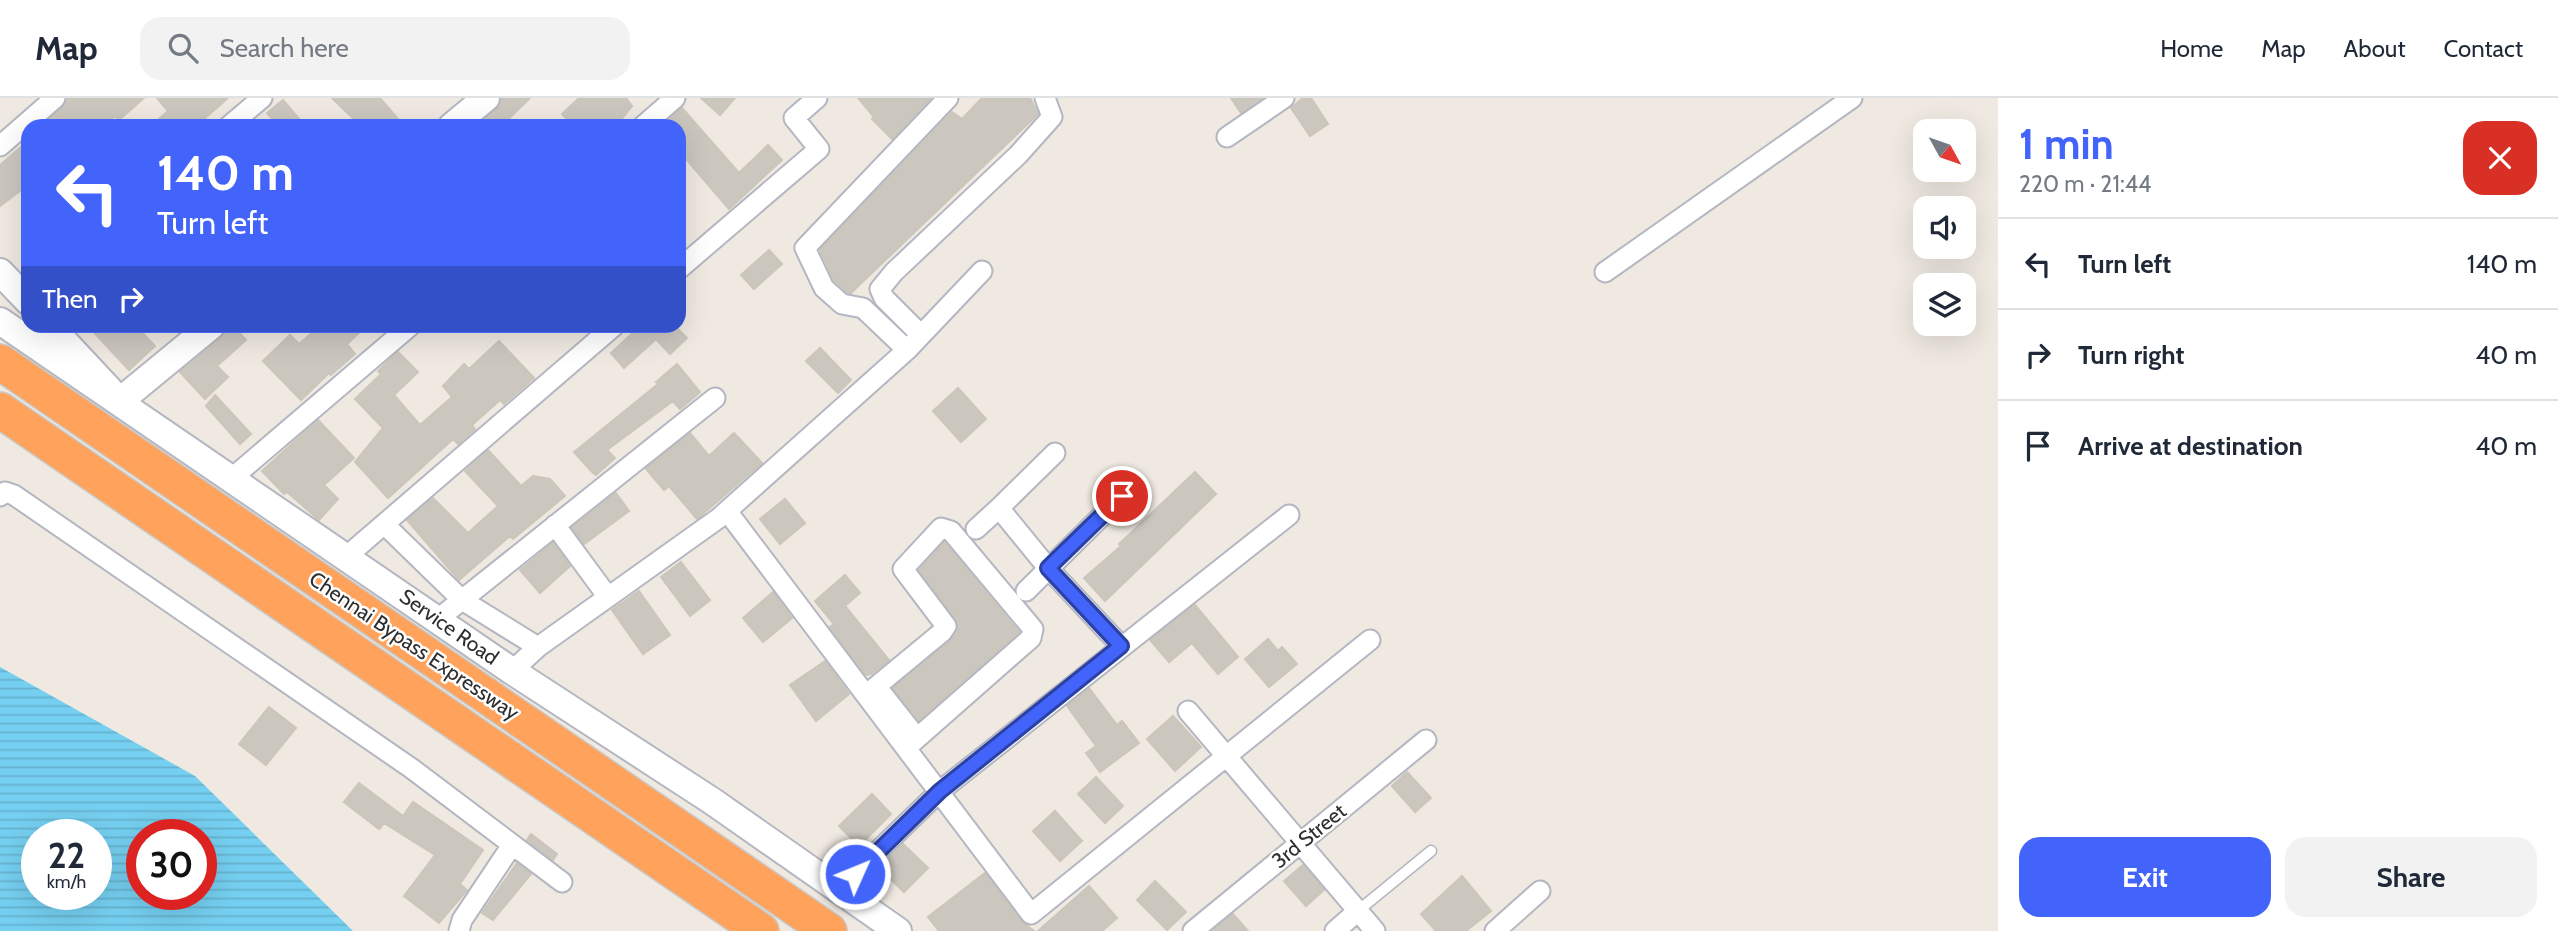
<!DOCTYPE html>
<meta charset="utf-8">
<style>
body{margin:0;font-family:Cabin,sans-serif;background:#f2f2f3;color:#1f2937;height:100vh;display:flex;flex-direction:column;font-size:26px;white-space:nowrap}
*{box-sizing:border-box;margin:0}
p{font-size:23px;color:#747a83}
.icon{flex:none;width:38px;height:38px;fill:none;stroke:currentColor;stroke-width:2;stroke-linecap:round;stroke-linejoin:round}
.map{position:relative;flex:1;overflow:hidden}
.panel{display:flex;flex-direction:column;background:#fff;width:560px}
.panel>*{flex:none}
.top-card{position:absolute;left:21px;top:21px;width:665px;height:214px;border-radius:21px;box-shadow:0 7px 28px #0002;background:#4264fb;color:#fff;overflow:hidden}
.needle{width:46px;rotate:130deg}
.fabs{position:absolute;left:1913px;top:21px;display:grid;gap:14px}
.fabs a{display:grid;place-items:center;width:63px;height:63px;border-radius:14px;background:#fff;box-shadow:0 7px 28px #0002;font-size:35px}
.speed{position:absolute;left:21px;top:721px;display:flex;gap:14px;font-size:35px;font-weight:700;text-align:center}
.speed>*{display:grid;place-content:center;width:91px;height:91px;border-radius:50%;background:#fff;box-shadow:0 7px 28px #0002;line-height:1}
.speed small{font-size:18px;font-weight:400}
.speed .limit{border:10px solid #d22;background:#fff;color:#111}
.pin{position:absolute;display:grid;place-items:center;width:60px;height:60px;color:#fff;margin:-30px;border:4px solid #fff;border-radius:50%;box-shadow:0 2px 7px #0007}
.me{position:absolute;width:77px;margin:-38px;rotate:46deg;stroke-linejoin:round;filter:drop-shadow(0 0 5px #0008)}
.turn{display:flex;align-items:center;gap:24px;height:147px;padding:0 21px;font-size:32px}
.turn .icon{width:91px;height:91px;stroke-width:2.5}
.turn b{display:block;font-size:49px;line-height:60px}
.then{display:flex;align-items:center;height:66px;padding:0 21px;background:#0003;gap:14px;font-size:26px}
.round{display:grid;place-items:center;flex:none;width:74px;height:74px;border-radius:21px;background:#f2f2f3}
.overview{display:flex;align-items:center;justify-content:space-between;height:119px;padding:0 21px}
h1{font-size:42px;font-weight:700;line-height:52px;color:#4264fb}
.cta{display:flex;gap:14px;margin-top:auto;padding:14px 21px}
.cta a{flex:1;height:80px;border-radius:21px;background:#4264fb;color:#fff;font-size:28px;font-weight:700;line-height:80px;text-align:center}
.cta a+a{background:#f2f2f3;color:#1f2937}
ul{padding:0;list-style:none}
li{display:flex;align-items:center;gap:21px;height:91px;padding:0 21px;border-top:2px solid #e0e1e3}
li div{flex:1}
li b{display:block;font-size:26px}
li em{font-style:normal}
header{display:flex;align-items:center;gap:42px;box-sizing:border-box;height:98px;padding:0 35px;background:#fff;border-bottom:2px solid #e0e1e3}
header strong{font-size:33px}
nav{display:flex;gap:38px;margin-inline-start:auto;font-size:24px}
.search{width:490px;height:63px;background:#f2f2f3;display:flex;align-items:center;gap:18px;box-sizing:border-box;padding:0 24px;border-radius:21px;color:#747a83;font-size:26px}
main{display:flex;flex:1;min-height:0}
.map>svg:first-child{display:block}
.water{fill:url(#water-rules);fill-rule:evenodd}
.building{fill:#cbc7bf;stroke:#cbc5ba;stroke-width:2}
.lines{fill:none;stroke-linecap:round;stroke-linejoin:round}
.lane-casing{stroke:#b4b7c1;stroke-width:13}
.street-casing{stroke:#b4b7c1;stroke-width:23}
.secondary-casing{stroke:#b4b7c1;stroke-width:30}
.highway-casing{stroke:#c9c9c9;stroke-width:38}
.lane{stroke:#fff;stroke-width:10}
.street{stroke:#fff;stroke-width:19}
.secondary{stroke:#fff;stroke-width:26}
.highway{stroke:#ffa35c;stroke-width:35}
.route-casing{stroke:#2b41a3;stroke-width:18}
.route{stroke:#4264fb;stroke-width:12}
.labels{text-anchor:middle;stroke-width:5;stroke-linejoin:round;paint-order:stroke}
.street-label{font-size:21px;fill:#2e2e2e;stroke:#fff}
</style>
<header>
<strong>Map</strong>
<div class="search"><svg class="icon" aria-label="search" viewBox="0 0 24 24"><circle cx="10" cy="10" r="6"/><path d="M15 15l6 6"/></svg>Search here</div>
<nav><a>Home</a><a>Map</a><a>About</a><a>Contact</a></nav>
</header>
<main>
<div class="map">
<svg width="1998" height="833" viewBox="0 0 1998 833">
<defs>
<pattern id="water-rules" width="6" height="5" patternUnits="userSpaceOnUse" patternTransform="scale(1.75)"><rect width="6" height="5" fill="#75cff0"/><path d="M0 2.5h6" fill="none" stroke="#66b2ce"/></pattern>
</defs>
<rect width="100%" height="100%" fill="#efe9e1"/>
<path class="water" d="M0 569 195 678 353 833H0ZM37 737H96V796H37ZM142 737H201V796H142Z"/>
<path class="building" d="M144 0 119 22 115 18 103 28H42L63 9 68 0Z
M157 0H228L196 28H151L168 13Z
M332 0H380L404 28H361Z
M501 0H530L501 28H477L496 12Z
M579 0H626L632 8 616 28H574L562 16Z
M701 0H735L720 17Z
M858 0H931L892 41 872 21 874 19Z
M982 0H1030L1038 16 851 195H848L834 182 820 152 952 14 962 21Z
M1231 0H1262L1241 15Z
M1303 0H1311L1328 26 1310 38 1291 10Z
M283 2 305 28H279L267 15Z
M682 10 739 75 768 47 782 62 729 111 679 53V28H662Z
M28 43V87L0 108V67Z
M769 152 782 166 754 191 741 177Z
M88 228H136L155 248 129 272Z
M226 228H233L246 242 217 268 228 279 205 301 180 274 221 240Z
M320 228H366L347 246 355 256 331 277 329 275 301 302 263 263 290 237 299 246Z
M640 228H675L687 240 670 256 656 241 624 270 611 255Z
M499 243 534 280 504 306 500 302 472 327 475 331 458 346 453 341 388 400 355 364 383 330 355 301 381 276 378 273 398 254 418 274 394 297 420 327 452 299 443 288 464 266 469 271Z
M820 250 851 282 838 295 806 263Z
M677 266 700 294 680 311 673 303 607 352 615 360 596 377 593 375 574 354 658 286 656 284Z
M958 290 986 321 961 344 933 313Z
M215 297 251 336 240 346 206 308Z
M318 322 354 360 324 387 338 401 319 422 287 394 284 396 262 373Z
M690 335 709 358 734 335 762 365 697 421 669 388 664 392 646 371Z
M488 352 521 388 533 378 550 381 565 398 513 441 510 438 459 482 407 422 433 400 468 435 498 408 465 373Z
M1195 374 1216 396 1105 503 1084 480 1121 448 1119 446Z
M616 395 629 413 584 446 572 430Z
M785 401 805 425 780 446 760 421Z
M944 444 1019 534 919 622 893 590 950 543 957 534 956 521 919 472Z
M553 445 570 468 540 495 520 472Z
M681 464 710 502 690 518 661 479Z
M845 477 860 495 845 508 889 562 871 576 866 577 830 529 834 526 815 503Z
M639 493 670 537 643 556 612 512Z
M773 494 792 520 763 544 743 520Z
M1195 507 1238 559 1218 576 1192 545 1169 564 1150 542Z
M1268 541 1278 553 1282 549 1297 566 1269 589 1245 561Z
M825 563 849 596 816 623 790 587Z
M1089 590 1117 627 1122 623 1139 645 1100 674 1086 655 1096 648 1067 608Z
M269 609 296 630 266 667 239 646Z
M1173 618 1201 649 1175 673 1147 641Z
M1407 674 1431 700 1415 714 1392 688Z
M1096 679 1123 708 1105 725 1078 696Z
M359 685 403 718 413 704 483 752 460 786 467 792 439 825 404 798 435 757 384 725 379 731 344 704Z
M872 696 891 716 859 748 839 728Z
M1055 713 1082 743 1060 763 1033 733Z
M531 736 557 756 553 762 527 742Z
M903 746 928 770 904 794 879 770Z
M517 765 531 776 493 822 482 815Z
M1303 767 1324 792 1306 808 1284 783Z
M985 775 1021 823 1034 833H939L928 819Z
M1462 778 1491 813 1466 833H1436L1421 816Z
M1155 783 1186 814 1167 832 1137 802Z
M1089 788 1117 820 1102 833H1038Z
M1233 816 1248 833H1212Z"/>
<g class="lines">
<defs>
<path id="lane" d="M1359 812 1431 753"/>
<path id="street" d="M229 28 262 0
M643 28 675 0
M1227 39 1284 0
M0 48 55 0
M679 171 819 51 794 20 817 0
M1605 174 1852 0
M921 237 884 200 880 191 894 174 1018 57 1052 19 1045 0
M907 252 863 210 842 206 824 190 805 150 948 0
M1055 355 999 410 1048 470 1121 548
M232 380 410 228
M0 398 5 394 14 397 411 670 562 784
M727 413 1031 816 1370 542
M384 426 462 502 538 549
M555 427 608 499
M976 431 999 410
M347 458 614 228
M1026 493 1122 398
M438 521 715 300
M512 573 538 549 719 420 907 252 982 173
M867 596 942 534 946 528 903 471 941 430 951 433 1033 531 1031 540 907 649
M883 597 917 640
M1188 613 1375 833
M838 792 940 693 1289 417
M459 833 462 822 512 747
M1193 833 1426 642
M1335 833 1359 812
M1495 833 1540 793"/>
<path id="secondary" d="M452 28 486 0
M0 174 28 203
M0 223 512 573 712 703 898 833
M50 228 120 303 211 228"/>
<path id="highway" d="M0 264 829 833
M0 312 761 833"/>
</defs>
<use href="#lane" class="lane-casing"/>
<use href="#street" class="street-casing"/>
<use href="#secondary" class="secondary-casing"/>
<use href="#highway" class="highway-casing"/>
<use href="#lane" class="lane"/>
<use href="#street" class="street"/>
<use href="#secondary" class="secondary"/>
<use href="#highway" class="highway"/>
</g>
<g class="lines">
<defs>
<path id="route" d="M855 776 940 693 1121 548 1048 470 1122 398"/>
</defs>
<use href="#route" class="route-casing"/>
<use href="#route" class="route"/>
</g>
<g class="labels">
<g class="street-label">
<text transform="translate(449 529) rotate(35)" y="7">Service Road</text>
<text transform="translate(414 548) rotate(34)" y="7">Chennai Bypass Expressway</text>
<text transform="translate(1309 738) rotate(-39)" y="7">3rd Street</text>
</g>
</g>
</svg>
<div class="fabs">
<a><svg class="needle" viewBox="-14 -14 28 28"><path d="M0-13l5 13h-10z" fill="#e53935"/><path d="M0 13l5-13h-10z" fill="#747a83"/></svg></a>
<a><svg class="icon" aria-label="sound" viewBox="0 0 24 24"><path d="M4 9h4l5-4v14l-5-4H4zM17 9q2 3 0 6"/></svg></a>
<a><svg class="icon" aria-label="layers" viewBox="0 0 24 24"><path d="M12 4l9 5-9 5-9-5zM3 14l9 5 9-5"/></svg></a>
</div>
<div class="speed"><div>22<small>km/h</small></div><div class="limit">30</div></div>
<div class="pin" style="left:1122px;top:398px;background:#d93025"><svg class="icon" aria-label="arrive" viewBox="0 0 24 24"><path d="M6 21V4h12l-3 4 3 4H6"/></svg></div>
<svg class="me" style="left:855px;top:776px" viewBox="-20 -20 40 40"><circle r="17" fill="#4264fb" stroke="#fff" stroke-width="3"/><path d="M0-11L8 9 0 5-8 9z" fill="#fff"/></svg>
<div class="top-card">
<div class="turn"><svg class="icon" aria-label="left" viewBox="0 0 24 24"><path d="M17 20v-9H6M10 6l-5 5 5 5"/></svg><div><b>140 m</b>Turn left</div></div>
<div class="then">Then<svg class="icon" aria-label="right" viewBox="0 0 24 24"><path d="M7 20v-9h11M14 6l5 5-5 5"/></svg></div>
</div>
</div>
<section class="panel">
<div class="overview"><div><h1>1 min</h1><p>220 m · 21:44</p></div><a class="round" style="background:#d93025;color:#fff"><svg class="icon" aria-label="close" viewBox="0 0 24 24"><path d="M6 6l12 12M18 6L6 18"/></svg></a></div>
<ul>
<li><svg class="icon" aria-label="left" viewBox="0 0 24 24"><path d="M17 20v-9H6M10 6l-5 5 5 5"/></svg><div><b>Turn left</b></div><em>140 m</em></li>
<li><svg class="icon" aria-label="right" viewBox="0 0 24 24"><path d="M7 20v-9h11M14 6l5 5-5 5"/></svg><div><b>Turn right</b></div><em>40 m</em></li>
<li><svg class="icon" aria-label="arrive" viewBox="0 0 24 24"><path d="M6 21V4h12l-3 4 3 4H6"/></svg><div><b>Arrive at destination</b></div><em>40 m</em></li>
</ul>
<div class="cta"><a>Exit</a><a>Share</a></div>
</section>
</main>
